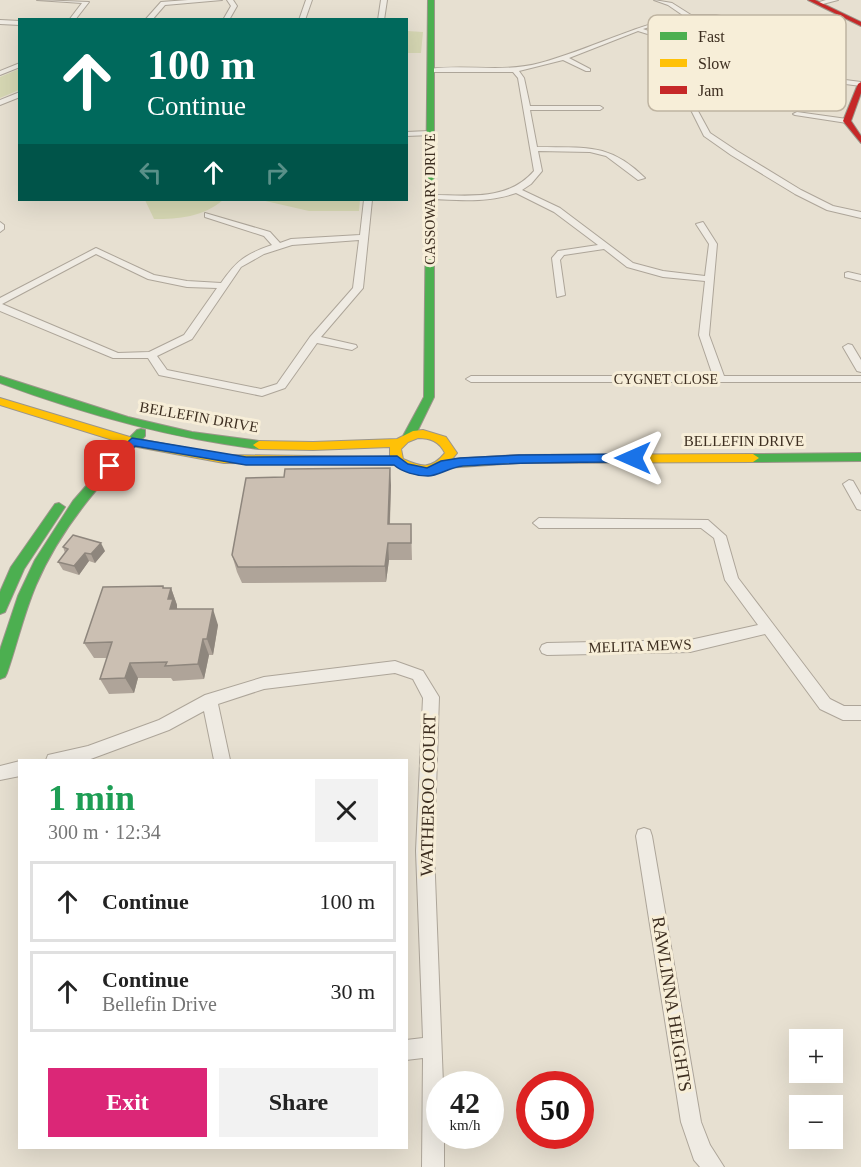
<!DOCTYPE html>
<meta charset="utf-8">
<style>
body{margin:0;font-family:"Times New Roman",serif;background:#f2f2f2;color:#222;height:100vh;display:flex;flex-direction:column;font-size:22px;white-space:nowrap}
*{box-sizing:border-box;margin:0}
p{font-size:20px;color:#767676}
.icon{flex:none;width:33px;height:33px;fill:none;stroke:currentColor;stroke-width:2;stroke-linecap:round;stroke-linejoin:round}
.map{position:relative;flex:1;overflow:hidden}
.panel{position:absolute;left:18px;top:759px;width:390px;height:390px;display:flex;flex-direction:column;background:#fff;border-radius:0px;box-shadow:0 6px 24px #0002}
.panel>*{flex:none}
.banner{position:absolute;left:18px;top:18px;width:390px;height:183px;border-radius:0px;box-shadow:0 6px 24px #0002;background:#00695c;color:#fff;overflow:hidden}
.tools{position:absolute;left:789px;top:1029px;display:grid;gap:12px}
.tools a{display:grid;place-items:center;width:54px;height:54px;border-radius:0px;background:#fff;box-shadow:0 6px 24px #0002;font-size:30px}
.speed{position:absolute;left:426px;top:1071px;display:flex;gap:12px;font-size:30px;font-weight:700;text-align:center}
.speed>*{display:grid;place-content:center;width:78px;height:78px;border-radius:50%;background:#fff;box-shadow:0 6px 24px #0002;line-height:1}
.speed small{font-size:15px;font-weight:400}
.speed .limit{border:9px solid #d22;background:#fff;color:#111}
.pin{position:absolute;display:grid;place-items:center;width:51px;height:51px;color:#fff;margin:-26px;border-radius:12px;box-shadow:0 3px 9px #0006}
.me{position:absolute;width:66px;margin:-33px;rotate:270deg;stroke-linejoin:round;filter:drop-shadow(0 0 4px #0008)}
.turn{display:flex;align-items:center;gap:21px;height:126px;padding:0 30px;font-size:27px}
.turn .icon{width:78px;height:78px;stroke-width:2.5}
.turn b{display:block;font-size:42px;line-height:51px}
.lanes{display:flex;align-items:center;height:57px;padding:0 30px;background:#0003;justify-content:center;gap:30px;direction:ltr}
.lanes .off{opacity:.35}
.round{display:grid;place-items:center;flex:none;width:63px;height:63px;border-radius:0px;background:#f2f2f2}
.summary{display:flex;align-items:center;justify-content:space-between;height:102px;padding:0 30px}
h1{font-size:36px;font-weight:700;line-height:45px;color:#1e9e55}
.action{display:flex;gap:12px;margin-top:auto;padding:12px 30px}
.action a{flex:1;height:69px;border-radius:0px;background:#db2777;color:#fff;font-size:24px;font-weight:700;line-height:69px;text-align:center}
.action a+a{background:#f2f2f2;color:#222}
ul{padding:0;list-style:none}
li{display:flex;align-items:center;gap:18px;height:81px;margin:0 12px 9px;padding:0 18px;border:3px solid #e0e0e0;border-radius:0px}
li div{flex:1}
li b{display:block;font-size:22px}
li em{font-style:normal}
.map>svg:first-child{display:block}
.green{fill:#d6d7b3}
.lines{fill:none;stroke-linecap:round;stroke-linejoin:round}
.street-casing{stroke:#ada599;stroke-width:2}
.fast-casing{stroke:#9c958a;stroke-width:2}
.slow-casing{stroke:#9c958a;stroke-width:2}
.jam-casing{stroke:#9c958a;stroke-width:2}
.street{fill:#efebe3;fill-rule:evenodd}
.fast{fill:#4caf50;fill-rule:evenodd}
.slow{fill:#ffc107;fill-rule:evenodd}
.jam{fill:#c62828;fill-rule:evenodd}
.wall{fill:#afa499}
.shaded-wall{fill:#8e867d}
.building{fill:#cbbfb2;stroke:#8e867d;stroke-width:1.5}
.route{fill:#1a73e8;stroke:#114b97;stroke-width:1.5}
.labels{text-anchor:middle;stroke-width:6;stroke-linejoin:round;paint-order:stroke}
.far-street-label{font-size:14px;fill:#3d2e20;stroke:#f7eed8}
.street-label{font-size:15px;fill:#3d2e20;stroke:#f7eed8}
.near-street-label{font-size:18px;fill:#3d2e20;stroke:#f7eed8}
.key{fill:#f7eed8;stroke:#bfb4a1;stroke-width:1.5}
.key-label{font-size:16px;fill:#3d2e20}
</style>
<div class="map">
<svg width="861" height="1167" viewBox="0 0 861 1167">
<rect width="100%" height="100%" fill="#e7e0d1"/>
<path class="green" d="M407 31 423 32 421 53H407Z
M19 69V90L0 98V77Z
M145 200H223C203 217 179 219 154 219Z
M261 200H360L359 211H309Z"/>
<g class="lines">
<defs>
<path id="street" d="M37 0 89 2 75 20H69L82 3Z
M188 0H222L165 5 152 20H145L161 2Z
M227 0H233L237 6 229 20H223L231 6Z
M306 0H312L305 20H299Z
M381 0H387L384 20H378Z
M654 0 672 3 691 15H716L745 21 768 35 783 60 796 69 822 77 861 82V86L822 81 790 71 705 87 692 100 710 133 737 151 801 190 833 206 861 212V218L827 210 795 194 731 155 704 136 686 100 698 86 670 76V74L703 83 785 68C774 60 773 47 764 38 736 6 678 18 643 29L683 43V45L638 31 569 58 590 69V71H586L563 60 519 71 524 78 530 106H600L603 108 600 110H530L537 147C584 148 609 142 645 178L638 180 606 156 590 152 538 151 542 171 531 184 522 190 560 208 633 263 663 271 705 276 709 244 696 224 703 222 717 244 709 335 724 376H861V382H471L466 379 471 376H713L699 335 705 281 663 277 627 267 604 249 564 255 560 260 565 295 557 297 552 258 558 251 598 245 554 212 516 193C488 203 459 200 430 199L426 197 430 195C467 195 507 202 534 171L518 78 513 72H432L430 69C466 64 503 73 540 63 589 50 634 25 684 16L668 5Z
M826 0H838L819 5 816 3Z
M0 20 20 21V25L0 24Z
M20 63V67L0 75V71Z
M20 92V97L0 105V100Z
M797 112 847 119 851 121 847 123 795 115 793 114Z
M429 131 433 133 432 135 406 136V132Z
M364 200H372L363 288 321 337 356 345 357 347 352 350 317 343 285 388 262 396 159 375 148 358H113L0 311V298L96 248 154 275 187 281 221 283C237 260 246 254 272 245L264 236 205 217V213L270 232 280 243 291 239 360 235ZM359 240 353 288 310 337 277 384 261 389 167 370 157 356 192 339 241 267 264 254 292 245ZM96 254 148 279 187 287 217 288 184 335 149 352 118 353 2 304Z
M0 222 4 225V229L0 232Z
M848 272 861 275V281L845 277V273Z
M848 344 852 345 861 360V372L857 371 843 347Z
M849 480 853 481 861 495V510L857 509 843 484Z
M539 518 708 520 726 536 738 578 830 699 844 706H861V720H843L820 709 765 634 690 652 547 655 542 653 540 649 542 645 547 643 690 640 758 625 725 580 714 538 701 528H539L533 523Z
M395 661 423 671 439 697 434 851 443 1084H440V1136H444V1167H422L423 1058 406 1060V1040L423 1038 416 851 423 698 413 679 395 673 264 689 218 704 230 760H214L204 711 169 730 88 760H46L48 755 88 746 159 720 205 695 264 677Z
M20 761V776L0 780V766Z
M644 828 650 830 652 836 701 1122 710 1145 724 1167H700L694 1160 681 1122 636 836 638 830Z"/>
<path id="fast" d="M428 0H434V397L415 436 409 440 403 436 424 397Z
M0 376 128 417 192 432 259 441 265 445 259 449C169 438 84 414 0 383Z
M141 429 145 430V436C102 481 61 527 36 585 24 613 17 644 7 673L5 677 0 679V650L18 596 35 560 73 501 120 447 137 430Z
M861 453V461L753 462 747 458 753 454Z
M59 503 65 507 24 569 5 612 0 614V592L11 567 55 504Z"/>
<path id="slow" d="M0 398 133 438 224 455 390 457V447L313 450 259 449 253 445 259 441 313 442 397 439 413 431 423 430 446 437 457 453 452 459 519 455 753 454 759 458 753 462 519 463 446 468 419 475 395 465 224 463 132 446 0 405ZM418 438C430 438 439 441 445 453 431 470 421 467 403 459L401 449 408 442Z"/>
<path id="jam" d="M808 0H815L861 22V26Z
M861 82V93L851 121 861 136V143L843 121 858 84Z"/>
</defs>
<use href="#street" class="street-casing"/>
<use href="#fast" class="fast-casing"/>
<use href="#slow" class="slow-casing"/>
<use href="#jam" class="jam-casing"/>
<use href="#street" class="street"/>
<use href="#fast" class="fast"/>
<use href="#slow" class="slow"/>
<use href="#jam" class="jam"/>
</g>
<path class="wall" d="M391 485 390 524H411L412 560H389L386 582 242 583 237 572 232 555Z
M63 547 105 551 95 563 89 561 79 575 63 570 58 562 65 553Z
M164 588H171L177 605V609L218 625 213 655H209L204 679 173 681 171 678H138L134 693 109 694 100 679 107 658H94L84 643Z"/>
<path class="shaded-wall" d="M390 468 391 485 389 541 388 524Z
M101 543 105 551 95 563 91 554Z
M388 543 389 560 386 582 385 566Z
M85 553 89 561 79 575 74 566Z
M163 586 168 598 171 588 177 605V608L180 615 170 609 163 588Z
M213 609 218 625 213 655 207 639Z
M203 639 209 655 204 679 198 664Z
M130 663 138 678 134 693 125 678Z"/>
<path class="building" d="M390 468 388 524H411V543H388L385 566 238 567 232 555 246 478 284 477 285 469Z
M73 535 101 543 91 554 85 553 74 566 58 562 68 549 63 547Z
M163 586V588H171L168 599H173L170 609H213L207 639H203L198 664 165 666 167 662 130 663 125 678 100 679 112 642 84 643 103 587Z"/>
<path class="route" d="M132 438 246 457 397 456 408 464 427 468 441 461 460 458 519 455 633 454 639 458 633 462C576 462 519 462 463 466 450 467 438 476 428 476 416 476 402 472 394 465H246L135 446 115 469H106V463Z"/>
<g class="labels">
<g class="far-street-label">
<text transform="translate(430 199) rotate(-90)" y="5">CASSOWARY DRIVE</text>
<text x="666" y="384">CYGNET CLOSE</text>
</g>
<g class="street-label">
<text transform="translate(199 417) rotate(10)" y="5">BELLEFIN DRIVE</text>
<text x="744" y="446">BELLEFIN DRIVE</text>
<text transform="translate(640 646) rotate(-2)" y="5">MELITA MEWS</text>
</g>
<g class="near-street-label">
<text transform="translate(428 795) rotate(-89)" y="6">WATHEROO COURT</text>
<text transform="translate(672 1004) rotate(81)" y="6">RAWLINNA HEIGHTS</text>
</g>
</g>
<rect x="648" y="15" width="198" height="96" rx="9" class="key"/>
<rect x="660" y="32" width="27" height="8" fill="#4caf50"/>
<rect x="660" y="59" width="27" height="8" fill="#ffc107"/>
<rect x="660" y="86" width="27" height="8" fill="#c62828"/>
<g class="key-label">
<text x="698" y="42">Fast</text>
<text x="698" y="69">Slow</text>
<text x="698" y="96">Jam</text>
</g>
</svg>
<div class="tools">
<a>+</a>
<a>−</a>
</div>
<div class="speed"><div>42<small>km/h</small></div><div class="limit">50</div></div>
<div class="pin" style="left:110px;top:466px;background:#d93025"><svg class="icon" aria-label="arrive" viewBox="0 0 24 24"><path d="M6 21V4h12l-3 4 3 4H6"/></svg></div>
<svg class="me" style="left:633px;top:458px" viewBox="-20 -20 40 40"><path d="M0-17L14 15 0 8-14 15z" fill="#1a73e8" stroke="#fff" stroke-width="4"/></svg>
<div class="banner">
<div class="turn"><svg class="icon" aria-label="ahead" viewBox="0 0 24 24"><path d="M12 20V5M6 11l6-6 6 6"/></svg><div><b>100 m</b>Continue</div></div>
<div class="lanes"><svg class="icon off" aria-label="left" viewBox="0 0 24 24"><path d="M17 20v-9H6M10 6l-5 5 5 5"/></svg><svg class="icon" aria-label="ahead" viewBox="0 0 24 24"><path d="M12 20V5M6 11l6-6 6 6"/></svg><svg class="icon off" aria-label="right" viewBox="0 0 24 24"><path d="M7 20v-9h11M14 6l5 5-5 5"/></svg></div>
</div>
<section class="panel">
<div class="summary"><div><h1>1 min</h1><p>300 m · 12:34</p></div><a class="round"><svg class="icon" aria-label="close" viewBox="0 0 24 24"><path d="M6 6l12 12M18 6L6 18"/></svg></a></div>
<ul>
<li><svg class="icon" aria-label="ahead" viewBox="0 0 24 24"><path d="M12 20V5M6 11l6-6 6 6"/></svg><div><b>Continue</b></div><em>100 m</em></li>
<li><svg class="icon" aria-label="ahead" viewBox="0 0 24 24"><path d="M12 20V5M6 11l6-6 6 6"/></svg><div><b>Continue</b><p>Bellefin Drive</p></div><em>30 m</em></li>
</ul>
<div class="action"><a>Exit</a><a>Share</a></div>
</section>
</div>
